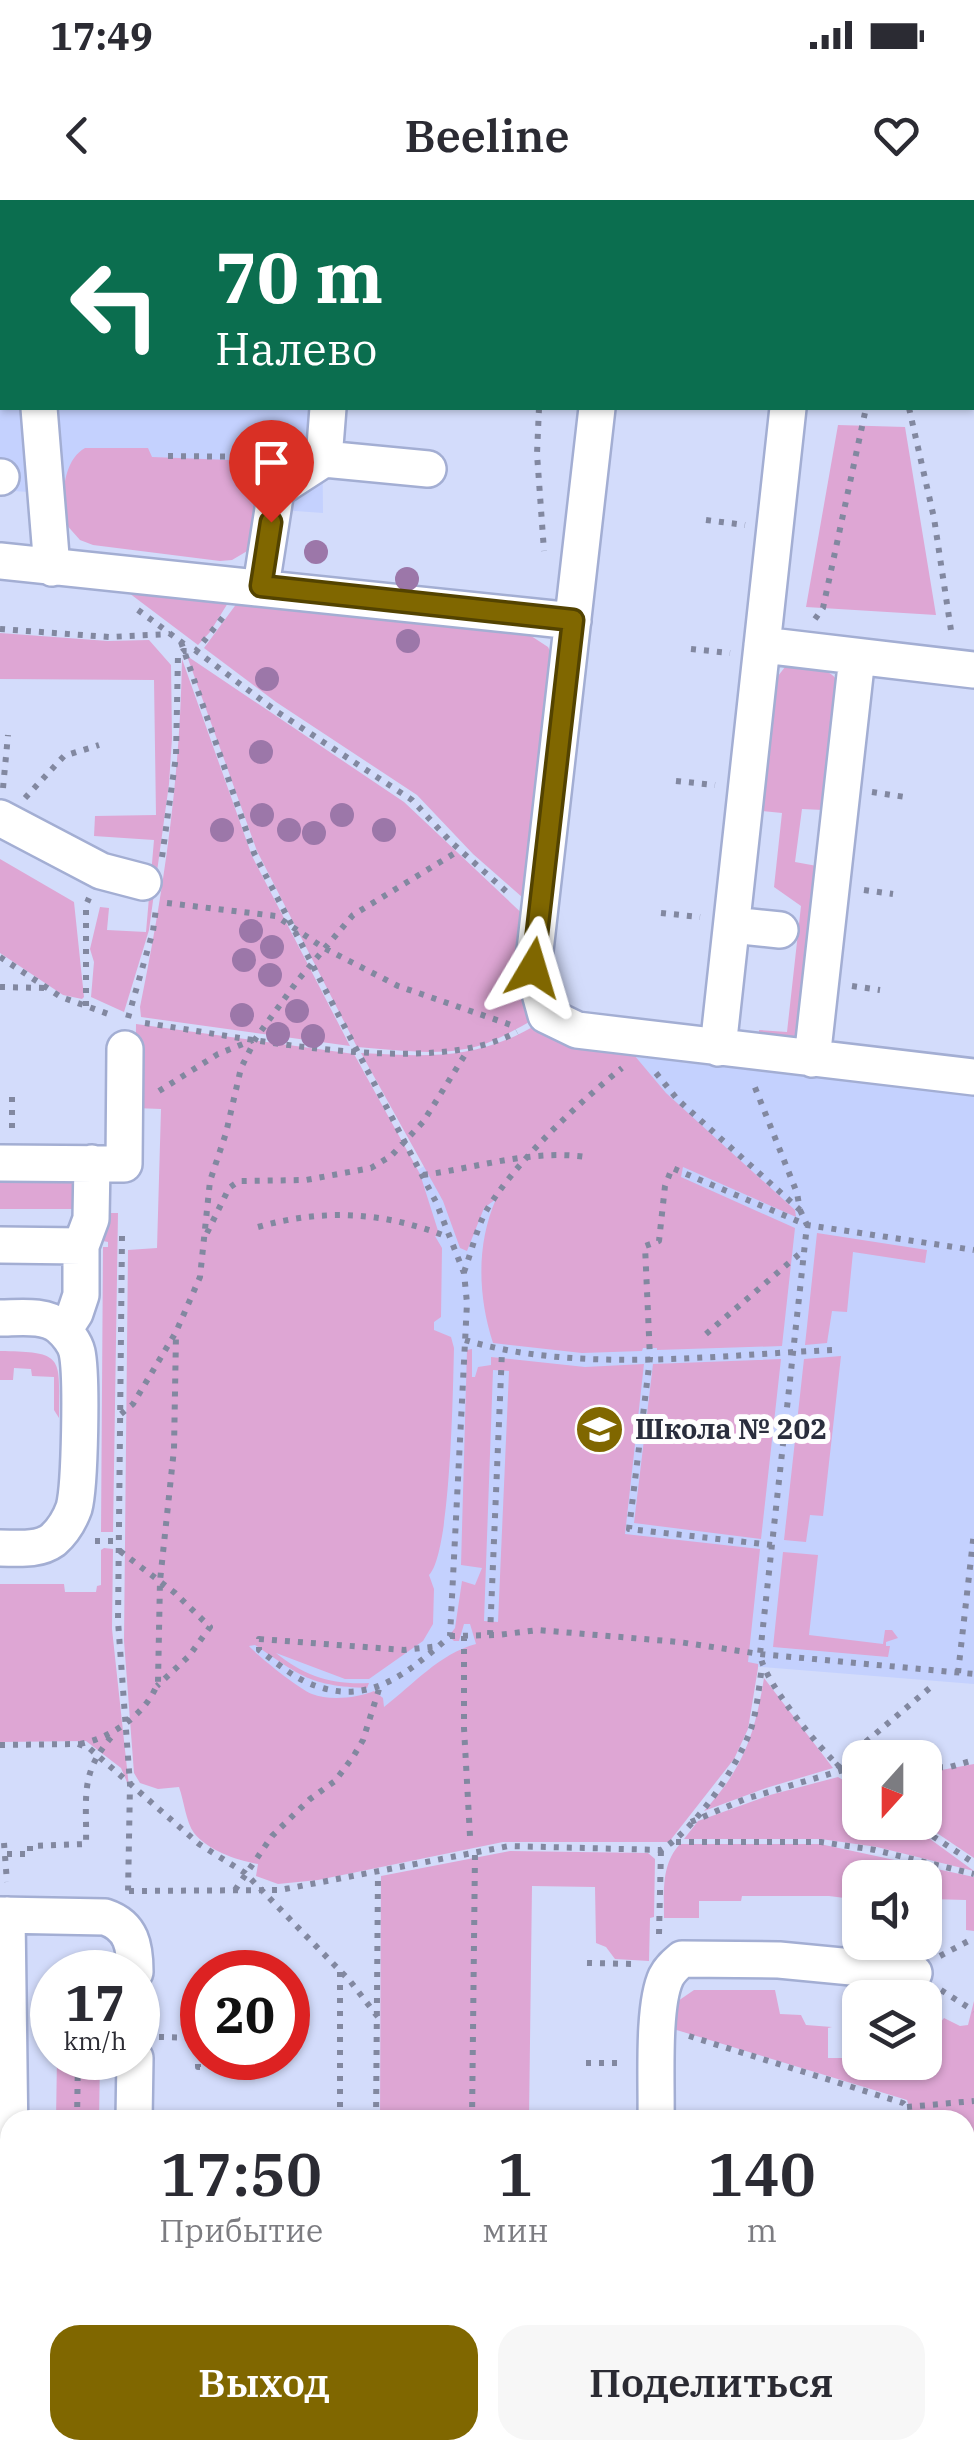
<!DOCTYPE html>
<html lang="ru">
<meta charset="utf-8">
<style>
body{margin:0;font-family:"IBM Plex Serif",serif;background:#f7f7f7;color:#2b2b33;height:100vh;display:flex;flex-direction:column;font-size:38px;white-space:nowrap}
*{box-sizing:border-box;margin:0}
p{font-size:32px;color:#7c7c81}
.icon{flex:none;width:55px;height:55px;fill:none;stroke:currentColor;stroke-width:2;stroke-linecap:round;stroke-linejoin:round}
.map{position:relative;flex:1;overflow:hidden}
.details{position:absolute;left:0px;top:1910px;width:975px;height:350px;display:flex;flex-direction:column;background:#fff;border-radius:30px 30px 0 0;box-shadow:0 2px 8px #0004}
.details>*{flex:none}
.guide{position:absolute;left:0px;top:0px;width:975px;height:210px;box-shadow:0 2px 8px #0004;background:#0b6e4f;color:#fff;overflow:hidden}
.needle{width:65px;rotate:201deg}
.tools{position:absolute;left:842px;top:1540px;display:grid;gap:20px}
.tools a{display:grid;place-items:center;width:100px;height:100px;border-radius:20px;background:#fff;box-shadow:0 2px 8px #0004;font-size:50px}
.speed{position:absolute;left:30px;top:1750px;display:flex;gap:20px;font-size:50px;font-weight:700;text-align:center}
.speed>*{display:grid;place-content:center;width:130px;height:130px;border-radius:50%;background:#fff;box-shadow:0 2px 8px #0004;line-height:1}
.speed small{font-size:25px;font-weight:400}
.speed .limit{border:15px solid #d22;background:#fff;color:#111}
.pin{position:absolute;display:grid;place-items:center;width:85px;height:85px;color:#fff;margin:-102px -42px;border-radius:50% 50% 50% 0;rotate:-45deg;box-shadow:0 0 10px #0007}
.pin .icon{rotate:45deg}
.me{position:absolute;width:110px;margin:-55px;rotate:7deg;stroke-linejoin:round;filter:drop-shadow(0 0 8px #0008)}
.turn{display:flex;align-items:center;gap:35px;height:210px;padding:0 50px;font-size:45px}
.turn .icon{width:130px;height:130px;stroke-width:2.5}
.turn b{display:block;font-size:70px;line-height:85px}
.eta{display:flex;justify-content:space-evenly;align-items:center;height:170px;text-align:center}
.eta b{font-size:60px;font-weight:600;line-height:70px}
.button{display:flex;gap:20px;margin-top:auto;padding:20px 50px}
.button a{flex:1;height:115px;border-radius:30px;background:#806700;color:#fff;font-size:40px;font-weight:600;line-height:115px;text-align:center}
.button a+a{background:#f7f7f7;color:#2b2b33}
.status{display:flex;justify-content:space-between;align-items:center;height:70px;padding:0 50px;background:#fff;direction:ltr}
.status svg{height:28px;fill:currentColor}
header{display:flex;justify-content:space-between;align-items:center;height:130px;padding:0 50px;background:#fff;font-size:45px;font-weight:600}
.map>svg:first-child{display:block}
.built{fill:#c4d1fe}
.green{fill:#dea6d4;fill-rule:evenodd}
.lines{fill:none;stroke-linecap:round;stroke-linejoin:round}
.minor-casing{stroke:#a3aed3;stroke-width:40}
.path{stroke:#8288a0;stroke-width:6;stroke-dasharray:5 8;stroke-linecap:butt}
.minor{stroke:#fff;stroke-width:35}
.tree{fill:#9c77a9}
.route-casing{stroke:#534300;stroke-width:25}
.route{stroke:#806700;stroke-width:18}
.labels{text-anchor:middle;stroke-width:10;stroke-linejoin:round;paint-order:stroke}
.poi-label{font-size:28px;font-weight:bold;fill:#2a2e3d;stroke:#fefefe;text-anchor:start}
</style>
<div class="status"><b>17:49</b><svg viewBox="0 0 49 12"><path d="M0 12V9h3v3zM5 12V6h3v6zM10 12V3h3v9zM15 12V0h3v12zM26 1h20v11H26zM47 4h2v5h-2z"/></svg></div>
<header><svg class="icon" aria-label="back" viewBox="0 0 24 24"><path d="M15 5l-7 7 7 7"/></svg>Beeline<svg class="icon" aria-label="heart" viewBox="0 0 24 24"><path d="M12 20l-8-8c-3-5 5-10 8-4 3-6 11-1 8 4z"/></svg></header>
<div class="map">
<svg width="974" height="2260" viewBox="0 0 974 2260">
<rect width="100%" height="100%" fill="#d3dcfb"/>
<path class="built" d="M0 0H322L2 2V208H322L323 313 0 290Z
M553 844 974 891V1484L750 1466 213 1645 235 992 382 991 436 959 520 953Z
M742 1914 974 1916V2260H745V2250H965V1920H742Z"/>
<path class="green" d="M838 225 905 227 936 415 806 407Z
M85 248H148L152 257 259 261 254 347 232 360 220 361 93 345 80 340 64 322C62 298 62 261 85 248Z
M121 387 231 398 210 432 198 445Z
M240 399 525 432 548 447 553 457 530 704 473 654 417 595 276 502 204 448Z
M0 433 108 441 149 440 171 465 172 538 169 584 149 730 124 812 91 797 94 762 90 749 100 707 109 708 107 730 146 732 154 640 94 636 95 616 156 615 154 480 0 479Z
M187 456 404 602 529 720 535 819C521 826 507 835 492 841 451 859 400 850 357 847L257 651Z
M182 459 252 656 350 846 141 817 140 807C164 690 180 579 182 459Z
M785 467C801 468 826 465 836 479L823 610 802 609 795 662 817 666 798 839 759 835V830L787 832 801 706 774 687 782 613 752 610 771 485Z
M0 659 74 702 84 797 82 799 63 795 0 753Z
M136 824 354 854 420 974 440 1037 435 1036 442 1048 441 1117 434 1122V1130L451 1137 454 1148C453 1186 451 1354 429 1375L434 1389 433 1424 423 1441 369 1479H345L276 1453C304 1476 332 1485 369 1483L367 1488C310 1486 301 1476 255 1445L249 1446C259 1457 299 1489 312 1494 329 1501 358 1498 374 1491L383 1498 384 1507C414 1484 439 1454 476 1444L470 1424H464L459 1441H454L449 1436 455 1428 462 1381 475 1385 482 1368 461 1365 467 1150 472 1149V1177H475L478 1167 491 1165V1157L585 1167 644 1164 625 1334 760 1349 748 1462 758 1464V1468L748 1529 734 1559 669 1642H503L318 1680 278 1684 256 1676 258 1664C236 1660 209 1651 194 1633 186 1622 184 1601 179 1587L158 1589 140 1583 134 1573 124 1441 128 1050 157 1048 161 909 135 908ZM493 1170 509 1171 498 1422 484 1421Z
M538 824 629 849 666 893 795 1010 796 1017 683 967 681 977 795 1028 782 1146 657 1150V1148H643L642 1151 582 1153 493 1143C478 1096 476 1045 496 999L484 1008 467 1051 460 1048 443 1001 361 853C430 857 477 860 538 824Z
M0 978 71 981 79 987 83 1009H0Z
M102 1013H118L113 1332H101L103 1047H108V1042L103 1041Z
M817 1033 927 1050 925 1063 853 1052 847 1112 832 1111 827 1143 805 1145Z
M0 1151C66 1152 59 1157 59 1218L54 1210V1177L32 1176 31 1169 14 1168 13 1180H0Z
M841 1156 823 1316 810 1315 806 1342 784 1340 804 1159Z
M781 1159 761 1339 634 1323 653 1164Z
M104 1348 113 1349 112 1429 129 1587 121 1568 86 1541 0 1542V1384H64L65 1392H96L97 1386 101 1385V1350Z
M783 1352 818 1355 809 1435 883 1444 885 1430H892L898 1438 886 1442V1446H890L888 1457 773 1447Z
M764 1478 833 1568 766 1588 704 1611C743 1569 755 1534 764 1478Z
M974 1564V1658L922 1623 925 1622V1573Z
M838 1577 860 1590V1622L908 1623 974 1671 877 1647 821 1639H684L698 1621 770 1595Z
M680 1644H820L974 1677V1731L966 1730V1700L930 1699V1713H925V1678H860V1700L829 1696H742L741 1701H699V1718H664C664 1692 661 1664 680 1644Z
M510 1651 648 1653 655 1659 654 1717 650 1718 649 1761 615 1759 606 1747 596 1743 595 1687 532 1686 529 1920H380L381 1676Z
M694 1790H775L780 1814 801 1815 806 1825 832 1827 828 1828V1858H845V1835L851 1836 852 1850H860V1862L933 1860 935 1841 941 1840 940 1823 944 1818 960 1826 968 1825 974 1801V2045L965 2041V1920H913L907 1900 670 1828 678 1801Z
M57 1858 100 1859 99 1920H56Z
M380 2250H527L526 2260H381Z"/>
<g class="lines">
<defs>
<path id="minor" d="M38 2V0
M199 2V0
M620 2V0
M810 2 811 0
M39 208 52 368
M597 208 533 768 546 815 577 830 974 877
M324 259 328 208
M0 277H1
M0 361 573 421
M261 386 276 290 324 259 428 269
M762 445 974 470
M0 618 101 671 143 682
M732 725 780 730
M718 848 788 208
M812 859 857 457
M0 963 124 964 125 849
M0 1045 81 1046
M0 1118C19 1118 45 1114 60 1127 67 1133 75 1143 77 1152 82 1175 80 1286 74 1308 70 1319 62 1332 53 1340 38 1351 17 1348 0 1348
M64 1130 75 1113 81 1095V1046L91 1019 92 963
M0 1715 105 1717C132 1726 135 1747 135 1772
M7 1715 10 1942
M134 1920 135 1858
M656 1920C657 1885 652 1807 666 1777 670 1769 676 1764 682 1759L779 1760 914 1773
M13 2250 14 2260
M133 2260V2250
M656 2260V2250"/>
</defs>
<use href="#minor" class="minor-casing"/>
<path class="path" d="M850 0 851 2
M482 2 484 0
M544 2V0
M539 208 537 254 544 351
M909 208 934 318 952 437
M168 256 262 257
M706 320 745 325
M138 410 184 444
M815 419 823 408 866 208
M0 429 109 437 170 434
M181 442 254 653 436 1002 464 1073 467 1103 450 1436C406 1475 365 1510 304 1481 288 1473 273 1460 259 1450V1439L404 1450 440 1446
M691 449 730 453
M195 450 276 511 412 600 451 642 508 693
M676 581 715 585
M3 588 8 535
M872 592 905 597
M25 598 64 556 99 545
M162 657 176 556 178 455 183 451H196L224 416
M864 690 893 694
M167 703 276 716 324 748 398 786 517 827
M661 713 700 717
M0 757 61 797 114 816
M852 786 880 790
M0 787 45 788
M86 806V705L89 698
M128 818 153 731 156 709
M145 823C245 837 430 879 517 832
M656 873 678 900 800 1010 797 993 754 885
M159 891 218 854 253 840
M12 897V931
M423 975C477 968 531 949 586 957
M800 1010 807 1025 760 1454C764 1485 833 1566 860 1585
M258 1027C325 1008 384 1012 448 1037
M207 1033 229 988 239 981 306 980 371 968 391 956 423 922 468 850
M122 1036 118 1421 130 1584 128 1693
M464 1072C471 1053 476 1031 485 1013 513 964 578 903 622 868
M706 1134 804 1050
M465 1140C579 1174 714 1155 833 1150
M121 1214 133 1204 176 1132 200 1077 210 981 226 933 241 868 256 838 298 780 353 715 460 650
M95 1341H119
M772 1345 629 1329 650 1158 645 1046 659 1041 665 986 672 968 807 1025 974 1050
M120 1351 175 1393 210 1427 189 1456 157 1486
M490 1435 502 1151
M450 1436 498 1435 538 1430 679 1442 760 1454 974 1474
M464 1436V1528L470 1636
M958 1473 974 1332
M80 1544C111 1538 147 1514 158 1482L160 1381 174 1249 176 1135
M0 1545 78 1544 89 1548 199 1644 245 1673 350 1781 378 1817
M836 1567 931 1487
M925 1568 950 1567 974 1560
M691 1622 745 1599 843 1570 860 1572
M911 1622 974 1663
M676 1642H821L875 1650 974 1674
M4 1643 7 1682
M7 1654H30V1646L86 1644C87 1595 79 1573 114 1534
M235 1690 272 1636 310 1599 335 1581 353 1557 363 1540 380 1486
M129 1691 280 1690 509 1646 661 1650C695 1629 737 1568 751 1529 757 1510 759 1487 762 1466
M659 1734 661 1650
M940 1756 974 1738
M587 1763 636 1764
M941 1790 974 1811
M689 1836 903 1903 907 1907V1920
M159 1837 202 1838
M198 1838V1867H207
M50 1843 52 1839
M586 1863H625
M907 1907 974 1901
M77 1920 78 1858
M340 1920V1771
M376 1920 378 1673
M472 1920 475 1653
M0 2008H10
M965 2140H974
M0 2148H10
M374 2250 376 2260
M470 2250V2260
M165 2256H208
M583 2259H627
M72 2260 73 2250
M339 2260V2250
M737 2260 745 2257 843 2260
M902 2260V2250"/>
<use href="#minor" class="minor"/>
</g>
<g class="tree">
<circle cx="316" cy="352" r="12"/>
<circle cx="407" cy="379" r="12"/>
<circle cx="408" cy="441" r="12"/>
<circle cx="267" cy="479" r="12"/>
<circle cx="261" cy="552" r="12"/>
<circle cx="262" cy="615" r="12"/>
<circle cx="342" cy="615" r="12"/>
<circle cx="222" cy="630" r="12"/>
<circle cx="289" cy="630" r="12"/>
<circle cx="384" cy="630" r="12"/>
<circle cx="314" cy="633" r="12"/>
<circle cx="251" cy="731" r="12"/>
<circle cx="272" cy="747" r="12"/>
<circle cx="244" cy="760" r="12"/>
<circle cx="270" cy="775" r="12"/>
<circle cx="297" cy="811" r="12"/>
<circle cx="242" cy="815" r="12"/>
<circle cx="278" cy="834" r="12"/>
<circle cx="313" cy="836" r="12"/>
</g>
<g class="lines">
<defs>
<path id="route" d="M271 322 261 386 573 420 533 768"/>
</defs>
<use href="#route" class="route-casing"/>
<use href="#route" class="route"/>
</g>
<defs>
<symbol id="school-disc" viewBox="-11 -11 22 22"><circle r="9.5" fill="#806700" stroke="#fefefe"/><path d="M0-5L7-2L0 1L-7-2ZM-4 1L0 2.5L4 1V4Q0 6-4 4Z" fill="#fff"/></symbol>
</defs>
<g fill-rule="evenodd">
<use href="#school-disc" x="572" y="1202" width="55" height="55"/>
</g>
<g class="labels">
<g class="poi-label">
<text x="635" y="1239">Школа № 202</text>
</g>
</g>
</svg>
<div class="tools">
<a><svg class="needle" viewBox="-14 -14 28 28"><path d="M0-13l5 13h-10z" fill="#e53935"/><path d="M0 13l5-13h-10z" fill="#7c7c81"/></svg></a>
<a><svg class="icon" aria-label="sound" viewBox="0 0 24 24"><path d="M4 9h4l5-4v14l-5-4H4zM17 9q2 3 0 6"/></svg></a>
<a><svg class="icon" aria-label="layers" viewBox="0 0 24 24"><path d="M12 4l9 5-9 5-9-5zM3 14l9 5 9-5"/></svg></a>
</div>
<div class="speed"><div>17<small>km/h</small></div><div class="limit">20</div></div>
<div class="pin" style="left:271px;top:322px;background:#d93025"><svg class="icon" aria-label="arrive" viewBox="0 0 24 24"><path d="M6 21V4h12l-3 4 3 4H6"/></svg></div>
<svg class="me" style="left:533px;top:768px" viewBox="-20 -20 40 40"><path d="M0-17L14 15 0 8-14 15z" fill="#806700" stroke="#fff" stroke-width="4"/></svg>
<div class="guide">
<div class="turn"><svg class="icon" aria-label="left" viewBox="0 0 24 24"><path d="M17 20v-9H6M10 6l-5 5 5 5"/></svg><div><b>70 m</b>Налево</div></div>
</div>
<section class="details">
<div class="eta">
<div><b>17:50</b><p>Прибытие</p></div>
<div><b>1</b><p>мин</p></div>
<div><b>140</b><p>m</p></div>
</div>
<div class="button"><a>Выход</a><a>Поделиться</a></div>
</section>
</div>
